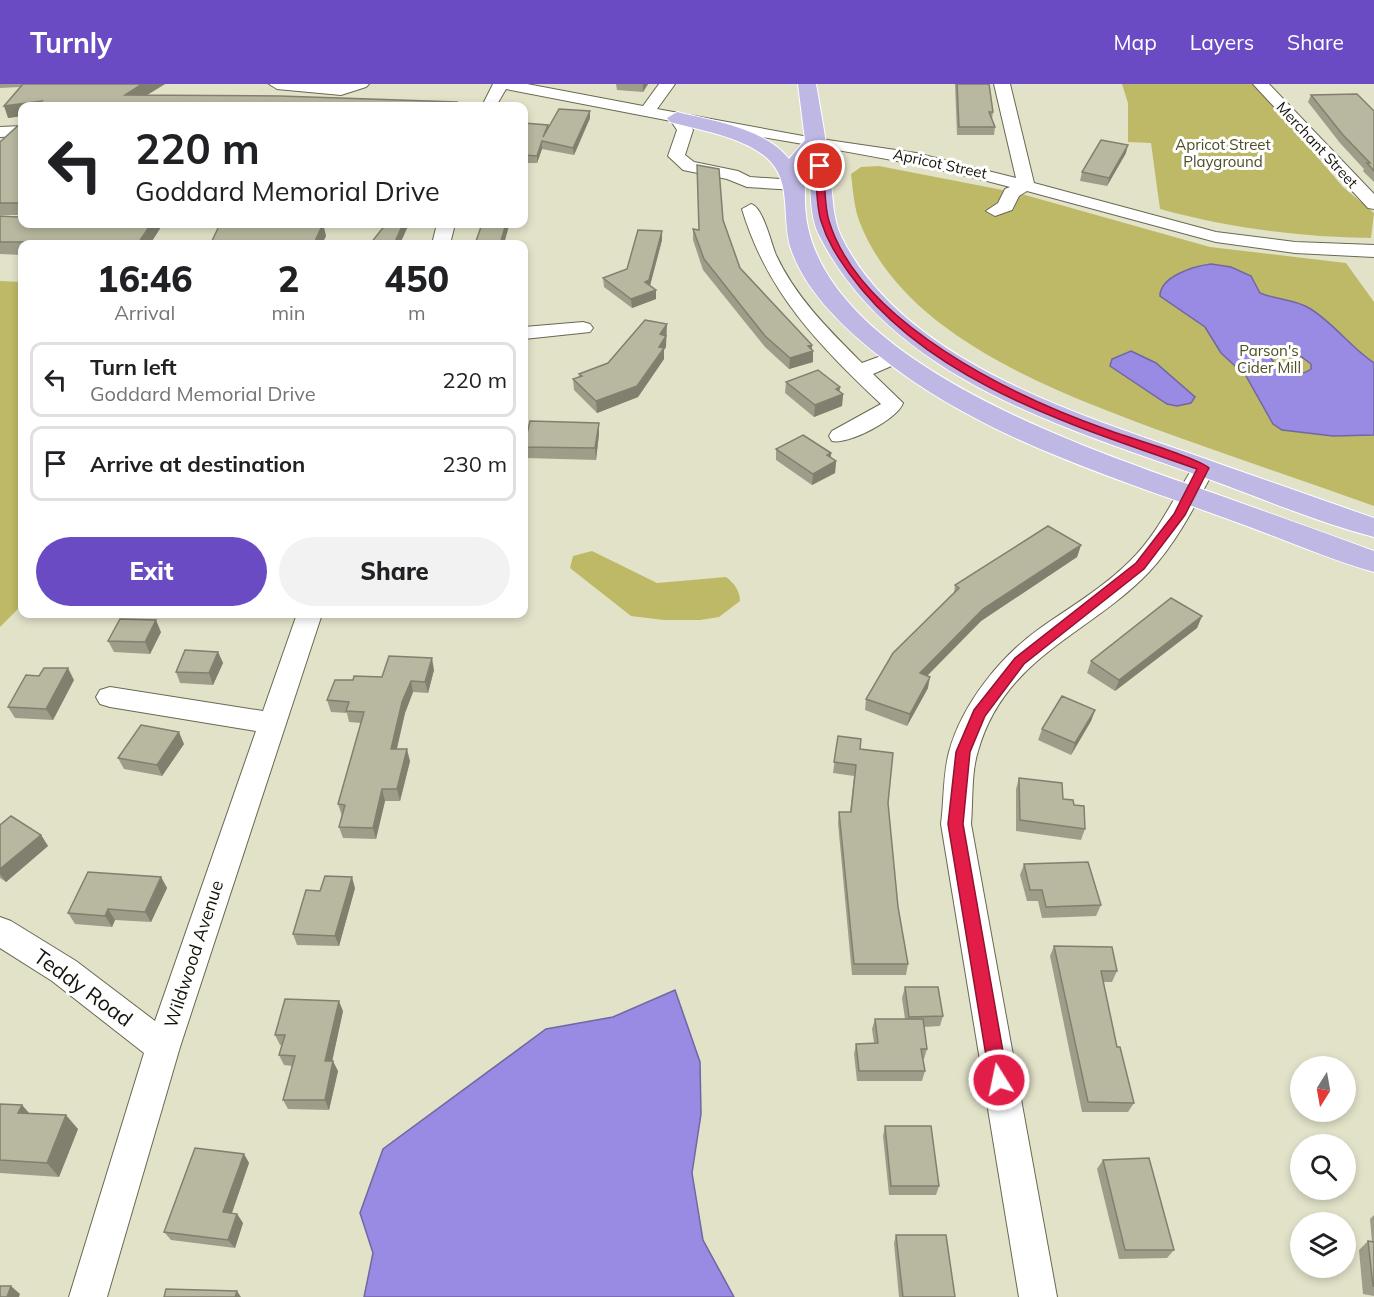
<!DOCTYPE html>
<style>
body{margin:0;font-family:Mulish,sans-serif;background:#f2f2f2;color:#202124;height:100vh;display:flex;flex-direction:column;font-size:22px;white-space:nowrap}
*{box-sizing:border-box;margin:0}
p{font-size:20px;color:#757577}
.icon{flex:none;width:33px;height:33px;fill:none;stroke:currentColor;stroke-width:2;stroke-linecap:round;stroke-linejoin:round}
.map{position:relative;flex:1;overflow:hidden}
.details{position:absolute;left:18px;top:156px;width:510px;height:378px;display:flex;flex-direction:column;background:#fff;border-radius:12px;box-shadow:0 3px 9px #0003}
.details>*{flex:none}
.guide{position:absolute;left:18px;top:18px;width:510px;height:126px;border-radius:12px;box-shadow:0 3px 9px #0003;background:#fff;color:#202124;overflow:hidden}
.needle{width:39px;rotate:191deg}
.buttons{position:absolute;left:1290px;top:972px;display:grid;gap:12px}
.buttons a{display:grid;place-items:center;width:66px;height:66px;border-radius:50%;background:#fff;box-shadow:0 3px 9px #0003;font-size:30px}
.pin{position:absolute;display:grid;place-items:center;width:51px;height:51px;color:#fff;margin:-26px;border:3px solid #fff;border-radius:50%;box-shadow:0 2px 6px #0007}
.me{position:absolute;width:66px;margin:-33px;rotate:350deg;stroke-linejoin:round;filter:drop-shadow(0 0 4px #0008)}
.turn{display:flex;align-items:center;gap:21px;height:126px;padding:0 18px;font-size:27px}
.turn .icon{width:78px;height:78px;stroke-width:2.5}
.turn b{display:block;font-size:42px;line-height:51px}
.eta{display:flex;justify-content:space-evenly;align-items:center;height:102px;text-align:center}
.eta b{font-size:36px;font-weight:800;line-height:42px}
.action{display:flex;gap:12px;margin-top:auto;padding:12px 18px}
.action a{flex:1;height:69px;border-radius:36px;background:#6a4bc4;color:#fff;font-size:24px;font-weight:800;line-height:69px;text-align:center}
.action a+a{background:#f2f2f2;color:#202124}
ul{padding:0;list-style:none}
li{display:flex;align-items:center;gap:18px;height:75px;margin:0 12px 9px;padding:0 6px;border:3px solid #e0e0e0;border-radius:12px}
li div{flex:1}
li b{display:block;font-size:22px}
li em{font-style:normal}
header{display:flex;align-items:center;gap:36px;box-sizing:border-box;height:84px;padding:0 30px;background:#6a4bc4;color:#fff}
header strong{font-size:28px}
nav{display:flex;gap:33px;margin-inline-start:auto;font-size:21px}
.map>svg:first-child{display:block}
.green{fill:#bdb966}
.water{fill:#998ae3;stroke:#7167a2;stroke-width:1.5;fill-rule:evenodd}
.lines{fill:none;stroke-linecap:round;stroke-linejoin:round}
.minor-casing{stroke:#696852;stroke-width:2}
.major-casing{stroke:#fff;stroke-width:2}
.minor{fill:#fff;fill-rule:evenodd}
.major{fill:#bfb8e5;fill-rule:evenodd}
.wall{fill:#9e9d89}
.shaded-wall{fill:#81806f}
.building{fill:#b8b79f;stroke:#81806f;stroke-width:1.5}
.route{fill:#e11d48;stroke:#92132f;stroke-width:1.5}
.labels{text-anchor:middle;stroke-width:6;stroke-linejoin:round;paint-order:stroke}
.far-park-label{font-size:15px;fill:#4f4d21;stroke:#fff}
.far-street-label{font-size:15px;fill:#14140b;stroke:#fff}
.street-label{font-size:18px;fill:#14140b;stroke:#fff}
.near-street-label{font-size:21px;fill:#14140b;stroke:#fff}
</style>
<header>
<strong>Turnly</strong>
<nav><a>Map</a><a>Layers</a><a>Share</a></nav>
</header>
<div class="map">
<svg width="1374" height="1213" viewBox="0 0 1374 1213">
<rect width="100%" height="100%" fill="#e2e2c9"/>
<path class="green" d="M1122 0H1255L1343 103 1374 129 1371 154C1299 153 1229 144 1160 125L1151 59 1128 58V19Z
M879 82 1018 109 1210 163 1346 179 1374 218V422C1306 398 1239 375 1172 351 1064 311 906 256 860 139 854 124 853 106 851 90L861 83Z
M0 197 22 198V521L0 543Z
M592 467 657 499 726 493C734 499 740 507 740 517L719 533 700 536H664L631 532 570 484 573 472Z"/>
<path class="water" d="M1211 180 1231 183 1251 192 1260 209C1276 216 1291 214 1309 224 1333 238 1350 263 1374 279V351L1333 352 1282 346 1273 340 1246 292 1221 269 1205 243 1160 212C1160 192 1195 182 1211 180ZM1282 269 1299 271 1311 280V285C1300 293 1288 290 1277 284L1271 274Z
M1131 267 1156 279 1195 313 1191 319 1177 322 1167 320 1110 282 1112 275Z
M675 906 700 978 701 1030 692 1089 703 1156 734 1213H364L373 1169 360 1129 383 1065 546 945 613 933Z"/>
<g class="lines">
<defs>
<path id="minor" d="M269 0H369L366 3 341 11 277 5Z
M493 0H527L643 22 659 0H675L657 25 814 54 916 69 1016 94 994 0H1010L1034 99 1216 148 1295 158 1374 161V173L1295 169 1216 158 1027 107 1019 112 1012 126 995 132 986 127 998 119 1005 105 1010 103C904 74 796 60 689 40L693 46 685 71 694 78 738 87 750 93 795 96 804 101 795 106 747 103 727 95 683 86 668 72 677 46 671 37 506 5 496 22H482Z
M1253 0H1269L1374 110V125L1368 124Z
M22 42V52L0 53V43Z
M751 120C763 123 771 159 776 171 796 214 830 247 862 279L889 269H903L906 273 903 277 873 290 903 319C898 335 848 361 832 357L829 352 832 347 881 320C819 261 767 209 742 125Z
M437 140H455L450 160H432Z
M583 238 590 240 593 244 590 248 524 255V243Z
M1204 377 1212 379 1215 384C1196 420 1177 458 1149 488 1089 551 1005 572 978 667 971 689 973 717 971 740L1057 1213H1019L941 740C944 717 943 690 949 668 962 620 1000 573 1039 545 1070 523 1103 504 1130 477 1159 449 1174 412 1196 379Z
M297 530H322L180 963 107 1213H69L144 969 52 897 0 864V833L11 837 76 877 155 937 256 647 110 623 100 620 96 613 100 606 110 603 263 627Z"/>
<path id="major" d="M798 0H816C821 30 827 60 830 90 833 110 832 133 841 152 900 273 1067 327 1186 368 1248 390 1311 412 1374 434V453C1316 438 1259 413 1203 393 1063 343 893 295 820 153 808 131 812 102 808 78 804 89 805 105 805 118 808 275 1094 367 1216 410 1269 429 1322 448 1374 467V488C1324 474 1274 451 1225 434 1107 391 977 352 878 271 844 244 807 209 792 168 780 137 794 98 767 74 741 52 702 47 670 38L667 34 677 28C713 37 765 44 789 75L805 56Z"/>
</defs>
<use href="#minor" class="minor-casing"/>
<use href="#major" class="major-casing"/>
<use href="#minor" class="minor"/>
<use href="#major" class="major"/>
</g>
<path class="wall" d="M0 0H165L147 11 456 18 457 22H22V32L8 34 20 3 0 4Z
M616 0H648L643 8 617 6Z
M955 0H989L993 28 992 35 995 43 994 51H957Z
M1311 11 1374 27V98L1363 87 1364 85 1340 59 1308 18Z
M590 27V34L574 71 542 65 537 79H526L525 83H524V39L548 45Z
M22 38V140H163L150 160H22V171L0 170V132L17 133 20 131H0V58Z
M1126 69 1107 102 1080 97 1082 88Z
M697 81 723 136 740 184 812 261V265L813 267V278L789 285 765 263 703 186 693 156V145L699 146Z
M323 140 326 152 322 160H211V159Z
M662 147V156L650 202 656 206V215L632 224 604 203 603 194 627 185Z
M667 251 666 253V263L664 266V275L638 313 597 329 574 306 573 295 579 293V290L608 279Z
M786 298 839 307 843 310 842 322 814 333 785 309Z
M599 350 596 376 525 374 524 363Z
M776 365 831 369V374L836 377 835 389 812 401 776 376Z
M1081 461 1077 473 981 537 927 592 928 604 907 642 865 626 866 615 954 509 955 501Z
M1202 532 1197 544 1115 607 1087 589 1091 577Z
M161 548 150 570 114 568 108 557Z
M218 568 223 579 213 601 180 599 176 588Z
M434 586 428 609 413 608 405 629 397 665 410 677 400 717H385L376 755 343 754 339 743 342 732 338 720 361 639 349 638 347 629 331 628 327 616 353 596Z
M74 596 53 636 15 634 8 623Z
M1095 626 1091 637 1071 671 1038 656 1042 645Z
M838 652 860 665 888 719 898 823 908 880 906 891H852L838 739 839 728H850L854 692 833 689Z
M184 660 162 692 124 685 118 674Z
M1019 694 1063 715 1085 745 1081 756 1016 747V705Z
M0 741 41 751 48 762 6 798 0 794Z
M1024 780 1101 821 1096 832 1042 834 1038 817H1027L1020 791Z
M161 793 167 804 151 838 115 836 112 843 75 840 68 829Z
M355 804 339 862 297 861 293 850Z
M1054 862 1117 887 1112 898H1103L1117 963 1134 1019 1128 1028H1082L1050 872Z
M905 903 943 932 940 942 924 943 927 965 924 975H923L925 987 922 997H857L854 970 856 960 874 959 872 945 875 935H905L902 914Z
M343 927 332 977 338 987 329 1026 288 1025 283 1016 292 982 284 981 279 971 282 961H280L275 951Z
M0 1020 22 1021 29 1029 78 1045 59 1093 0 1089Z
M885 1042 939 1102 936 1111H889L883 1052Z
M244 1070 249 1079 232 1129 237 1130 243 1139 235 1164 171 1156 164 1148Z
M1103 1076 1174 1166 1167 1174 1119 1175 1097 1085Z
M1374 1131V1212L1363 1210 1359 1166 1368 1157 1372 1158 1370 1135Z
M896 1151 955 1213H899L894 1159Z"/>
<path class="shaded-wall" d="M142 0H165L129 22 125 11Z
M643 0H648L643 8Z
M42 17 44 22H22V32L8 34 4 22Z
M456 18 457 22H449Z
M590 27V34L574 71 573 64Z
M542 57V65L537 79V72Z
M1128 61 1126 69 1107 102 1109 94Z
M151 140H163L150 160H140L139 158Z
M323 140 326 152 322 160H315L314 159Z
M403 140H409L400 160H394Z
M506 140H509V142L504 160H500Z
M662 147V156L649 205 645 198Z
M656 206V215L632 224 631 215Z
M667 240 666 263 664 266V275L638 313 597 329 596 317 660 250Z
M812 261 811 268 813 267V278L789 285 790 274 808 262Z
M840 303 839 312 843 310 842 322 814 333 815 321 836 305Z
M599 339V350L596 376 595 364Z
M831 369 830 380 836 377 835 389 812 401 813 390 827 371Z
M1081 461 1077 473 981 537 918 601 920 589 983 525Z
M1202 532 1197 544 1115 607 1119 596Z
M156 536 161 548 150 570 145 558Z
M218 568 223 579 213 601 209 589Z
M432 574 434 586 428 609 425 598Z
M68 584 74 596 53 636 46 625Z
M930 593 928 604 907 642 910 630Z
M411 597 413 608 405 629 394 676 391 665 402 618Z
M1095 626 1091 637 1071 671 1075 659Z
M179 648 184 660 162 692 157 681Z
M407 665 410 677 400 717 397 705Z
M382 705 385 717 376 755 373 744Z
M41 751 48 762 6 798 0 790V785Z
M161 793 167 804 151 838 145 828Z
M352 793 355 804 339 862 335 852Z
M108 825 115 836 112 843 105 832Z
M339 917 343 927 330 987 325 977Z
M333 977 338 987 329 1026 325 1016Z
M22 1021 34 1035 18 1029Z
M66 1031 78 1045 59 1093 47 1079Z
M244 1070 249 1079 229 1137 223 1128Z
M237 1130 243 1139 235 1164 228 1156Z
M11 1202 20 1210 19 1213H7Z
M237 1207 241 1213H235Z"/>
<path class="building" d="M23 0H142L125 11 280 12 456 18 449 22H37L42 17 4 22Z
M957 0H989L993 28H989L995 43H959Z
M1357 10 1374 27V87L1367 79H1370L1343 51 1311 11Z
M559 25 590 27 573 64 542 57 537 72 525 71 524 76V39L548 41 543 53Z
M22 38V125H19V119H0V58Z
M1101 56 1128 61 1109 94 1082 88Z
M697 81 719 85 723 136 740 184 812 261 808 262 813 267 790 274 765 252 704 175 693 145 699 146Z
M22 131V140H151L139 158H0V132L17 133Z
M220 140H323L314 159H211Z
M386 140H403L394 160H370Z
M482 140H506L500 160H475Z
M638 146 662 147 649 196 645 198 656 206 631 215 603 194 627 185Z
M645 236 667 240 660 250 666 252 659 263 664 264 637 302 596 317 573 295 582 292 579 290 608 279Z
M818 286 840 303 836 305 843 310 815 321 786 298Z
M530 337 599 339 595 364 524 363Z
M803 351 831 369 827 371 836 377 813 390 776 365Z
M1048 442 1081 461 983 525 920 589 930 593 910 630 866 615 893 569 959 504 955 501Z
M1171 514 1202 532 1119 596 1091 577Z
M120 535 156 536 145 558 108 557Z
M185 566 218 568 209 589 176 588Z
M389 572 432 574 425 598 411 597 402 618 391 665H407L397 705H382L373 744 339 743 345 721 338 720 364 628 346 627 349 618 327 616 335 596H353L354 592 382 593Z
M44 584H68L46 625 8 623 26 591 39 592Z
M1062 612 1095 626 1075 659 1042 645Z
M141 641 179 648 157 681 118 674Z
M838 652 861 655 860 665 893 669 888 719 898 823 908 880H854L839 728H851L856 681 834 678Z
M1019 694 1062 699 1063 715 1073 716 1074 721 1084 722 1085 745 1020 736Z
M11 732 41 751 0 785V741Z
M1088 778 1101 821 1046 823 1042 806H1030L1024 780Z
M88 788 161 793 145 828 108 825 105 832 68 829Z
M325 792 352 793 335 852 293 850 306 806 320 807Z
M1054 862 1112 863 1117 887H1101L1117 963H1120L1134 1019 1088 1018Z
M905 903H938L943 932 909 933Z
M285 915 339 917 325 977H333L325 1016H283L295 972 279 971 285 951H275Z
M875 935H923L927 965H921L925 987H859L856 960 878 959Z
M0 1020 22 1021 18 1029 66 1031 47 1079 0 1076Z
M885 1042H931L939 1102H891Z
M195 1064 244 1070 223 1128 237 1130 228 1156 164 1148Z
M1149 1074 1174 1166H1125L1103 1076Z
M896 1151H946L955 1213H903Z
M1368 1157 1374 1158V1202H1373Z
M0 1202H11L7 1213H0Z
M166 1205 237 1207 235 1213H164Z"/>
<path class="route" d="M820 80 824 82C825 100 824 120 829 137 860 239 1014 313 1108 346 1126 353 1199 374 1209 384L1185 431 1144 485 1024 580 985 632 970 668 963 740 1008 996 1005 1002 999 1004 993 1002 990 996 948 740 956 668 974 626 1015 574 1136 479 1174 430 1197 385C1075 342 928 299 849 189 837 172 827 157 821 137 816 121 817 100 815 82Z"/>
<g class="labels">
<g class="far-park-label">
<text x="1223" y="66">Apricot Street<tspan x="1223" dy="17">Playground</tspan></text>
<text x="1269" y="272">Parson's<tspan x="1269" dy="17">Cider Mill</tspan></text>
</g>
<g class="far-street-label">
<text transform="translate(1317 61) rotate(47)" y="5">Merchant Street</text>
<text transform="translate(940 80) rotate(12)" y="5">Apricot Street</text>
</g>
<g class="street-label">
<text transform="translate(194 870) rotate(-72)" y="6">Wildwood Avenue</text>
</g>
<g class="near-street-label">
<text transform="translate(83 904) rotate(36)" y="7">Teddy Road</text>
</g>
</g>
</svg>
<div class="buttons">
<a><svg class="needle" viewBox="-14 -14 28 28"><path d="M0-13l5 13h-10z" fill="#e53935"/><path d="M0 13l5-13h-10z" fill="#757577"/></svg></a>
<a><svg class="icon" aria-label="search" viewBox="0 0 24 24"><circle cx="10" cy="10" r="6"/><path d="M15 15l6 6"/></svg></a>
<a><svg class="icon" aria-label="layers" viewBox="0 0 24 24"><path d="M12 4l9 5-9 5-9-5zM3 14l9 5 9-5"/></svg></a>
</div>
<div class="pin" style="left:820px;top:82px;background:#d93025"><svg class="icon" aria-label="arrive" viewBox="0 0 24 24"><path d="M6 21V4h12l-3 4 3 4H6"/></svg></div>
<svg class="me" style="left:999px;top:996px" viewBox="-20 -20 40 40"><circle r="17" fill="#e11d48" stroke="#fff" stroke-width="3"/><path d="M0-11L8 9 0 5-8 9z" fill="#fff"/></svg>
<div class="guide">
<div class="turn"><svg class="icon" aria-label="left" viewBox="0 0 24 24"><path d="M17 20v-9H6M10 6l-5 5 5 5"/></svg><div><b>220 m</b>Goddard Memorial Drive</div></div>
</div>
<section class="details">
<div class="eta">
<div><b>16:46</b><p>Arrival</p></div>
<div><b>2</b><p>min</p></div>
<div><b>450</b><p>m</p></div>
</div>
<ul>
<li><svg class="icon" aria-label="left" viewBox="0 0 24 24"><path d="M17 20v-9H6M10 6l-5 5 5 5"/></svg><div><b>Turn left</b><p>Goddard Memorial Drive</p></div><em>220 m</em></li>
<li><svg class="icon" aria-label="arrive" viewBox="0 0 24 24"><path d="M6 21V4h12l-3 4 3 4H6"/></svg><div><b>Arrive at destination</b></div><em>230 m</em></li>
</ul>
<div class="action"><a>Exit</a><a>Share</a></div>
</section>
</div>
